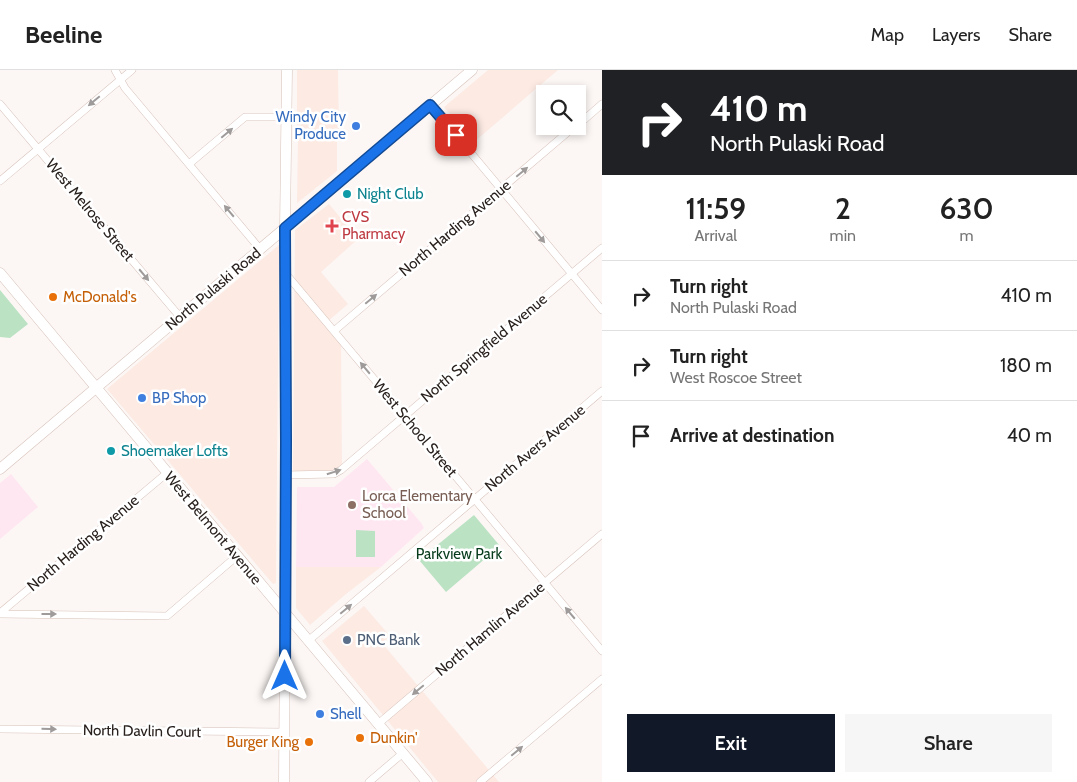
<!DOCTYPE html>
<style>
body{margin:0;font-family:Cabin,sans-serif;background:#f6f6f6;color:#222;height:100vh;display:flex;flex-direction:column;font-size:19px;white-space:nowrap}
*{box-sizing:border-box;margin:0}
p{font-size:16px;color:#767676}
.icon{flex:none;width:28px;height:28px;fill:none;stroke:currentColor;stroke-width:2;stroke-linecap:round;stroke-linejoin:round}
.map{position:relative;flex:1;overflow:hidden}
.details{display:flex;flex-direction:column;background:#fff;width:475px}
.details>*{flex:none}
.banner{background:#202124;color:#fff;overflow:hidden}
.controls{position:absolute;left:536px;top:15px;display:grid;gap:10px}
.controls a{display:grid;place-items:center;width:50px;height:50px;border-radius:0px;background:#fff;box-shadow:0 2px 8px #0003;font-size:25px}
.pin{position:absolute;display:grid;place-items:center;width:42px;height:42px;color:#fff;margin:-21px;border-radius:10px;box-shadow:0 2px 8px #0006}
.me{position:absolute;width:55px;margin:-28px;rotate:0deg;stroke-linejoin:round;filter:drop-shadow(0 0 4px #0008)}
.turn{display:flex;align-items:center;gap:18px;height:105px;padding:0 25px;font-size:22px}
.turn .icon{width:65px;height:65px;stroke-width:2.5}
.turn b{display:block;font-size:35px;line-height:42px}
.eta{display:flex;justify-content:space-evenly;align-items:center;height:85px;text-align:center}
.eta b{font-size:30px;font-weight:600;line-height:35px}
.cta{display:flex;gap:10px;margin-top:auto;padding:10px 25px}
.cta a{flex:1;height:58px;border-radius:0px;background:#111827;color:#fff;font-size:20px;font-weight:600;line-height:58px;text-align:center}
.cta a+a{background:#f6f6f6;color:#222}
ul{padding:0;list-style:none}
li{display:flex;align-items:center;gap:15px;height:70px;padding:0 25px;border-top:1px solid #e0e0e0}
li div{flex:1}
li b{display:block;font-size:19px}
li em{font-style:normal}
header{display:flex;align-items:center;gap:30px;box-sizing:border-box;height:70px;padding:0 25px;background:#fff;border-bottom:1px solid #e0e0e0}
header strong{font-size:24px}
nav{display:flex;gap:28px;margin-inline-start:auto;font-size:18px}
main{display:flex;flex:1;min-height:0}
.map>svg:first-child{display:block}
.built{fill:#fceae3}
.education{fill:#ffe7f2}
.green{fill:#bce2c4}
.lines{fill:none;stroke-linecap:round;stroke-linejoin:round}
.street-casing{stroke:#d6c0b8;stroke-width:8}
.secondary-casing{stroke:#d6c0b8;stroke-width:11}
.street{stroke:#fff;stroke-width:7}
.secondary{stroke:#fff;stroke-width:10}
.oneway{fill:#9f9b9a}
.route-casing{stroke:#114b97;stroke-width:12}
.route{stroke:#1a73e8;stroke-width:9}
.shop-dot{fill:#3f7fe0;stroke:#fff;stroke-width:2}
.culture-dot{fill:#0f9aa8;stroke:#fff;stroke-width:2}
.health-dot{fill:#e0444e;stroke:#fff;stroke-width:2}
.food-dot{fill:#e8710a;stroke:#fff;stroke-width:2}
.education-dot{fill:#8d6e63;stroke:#fff;stroke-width:2}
.service-dot{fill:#5c6f8a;stroke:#fff;stroke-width:2}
.labels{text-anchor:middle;stroke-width:5;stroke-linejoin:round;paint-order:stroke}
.shop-label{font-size:15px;fill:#366cbe;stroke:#fff;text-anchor:start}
.culture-label{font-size:15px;fill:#0d838f;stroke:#fff;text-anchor:start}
.street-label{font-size:15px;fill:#29211e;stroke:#fff}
.health-label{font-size:15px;fill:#be3a42;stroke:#fff;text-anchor:start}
.food-label{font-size:15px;fill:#c56008;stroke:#fff;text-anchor:start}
.education-label{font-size:15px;fill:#785e54;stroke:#fff;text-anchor:start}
.park-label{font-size:15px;fill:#063b1b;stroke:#fff}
.service-label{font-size:15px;fill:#4e5e75;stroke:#fff;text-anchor:start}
</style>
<header>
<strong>Beeline</strong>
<nav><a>Map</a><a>Layers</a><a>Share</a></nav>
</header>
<main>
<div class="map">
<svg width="602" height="712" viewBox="0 0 602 712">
<rect width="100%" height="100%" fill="#fcf7f5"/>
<path class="built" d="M297 0H338L339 66H297Z
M488 0H558L474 72 444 37Z
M298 67H337V101L297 133Z
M329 134 358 169 321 202 348 234 327 252 341 268 342 398 338 401 293 403 295 160Z
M279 175 276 513 273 514 107 319Z
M296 497H381L346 524 310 555 296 538Z
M364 536 390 566 382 573 499 712H438L322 571Z"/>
<path class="education" d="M367 389 422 454 424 458 381 497H296L297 417H334Z
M11 404 38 437 0 469V413Z"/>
<path class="green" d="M0 220 28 254 10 268 0 267Z
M474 445 500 476 446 522 419 490Z
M356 460 375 461V487H356Z"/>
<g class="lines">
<defs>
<path id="street" d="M115 0 125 18 260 179
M0 34 180 247
M431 35 602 240
M578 55 602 34
M189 94 245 47H286
M0 111 132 0
M286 204 602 581
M334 261 575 56
M286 405 334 404 341 400 602 178
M0 543 167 403
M0 544 167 546 237 486
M308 571 602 321
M378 654 602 464
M0 659 285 662
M369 712 403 683
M480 712 602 609"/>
<path id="secondary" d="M0 203 427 712
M0 399 472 0
M284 712 286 389 285 158 287 0"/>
</defs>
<use href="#street" class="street-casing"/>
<use href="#secondary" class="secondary-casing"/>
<use href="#street" class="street"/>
<use href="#secondary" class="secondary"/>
</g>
<defs><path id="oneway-solid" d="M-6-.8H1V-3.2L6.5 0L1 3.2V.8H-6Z" transform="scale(1.25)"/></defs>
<g class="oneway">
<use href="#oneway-solid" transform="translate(94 31) rotate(140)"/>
<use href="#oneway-solid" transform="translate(227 63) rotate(-40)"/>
<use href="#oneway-solid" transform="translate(522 102) rotate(-40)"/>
<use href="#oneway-solid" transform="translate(229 141) rotate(-130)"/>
<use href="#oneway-solid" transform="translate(540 167) rotate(50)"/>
<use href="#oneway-solid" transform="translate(144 205) rotate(50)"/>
<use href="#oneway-solid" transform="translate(371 229) rotate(-40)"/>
<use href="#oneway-solid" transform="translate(365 298) rotate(-130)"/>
<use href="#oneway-solid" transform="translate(334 402) rotate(-17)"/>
<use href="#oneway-solid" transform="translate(346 539) rotate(-40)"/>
<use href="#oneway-solid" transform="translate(570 543) rotate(-130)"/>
<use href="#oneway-solid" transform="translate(49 544)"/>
<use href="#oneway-solid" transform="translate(418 620) rotate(140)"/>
<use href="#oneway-solid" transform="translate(49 659) rotate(1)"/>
<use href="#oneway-solid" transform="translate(517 681) rotate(-40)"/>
</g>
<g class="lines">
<defs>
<path id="route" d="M285 606 286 372 285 158 430 35 456 65"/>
</defs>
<use href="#route" class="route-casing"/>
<use href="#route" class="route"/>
</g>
<g class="shop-dot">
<circle cx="356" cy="56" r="5"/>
<circle cx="142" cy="328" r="5"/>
<circle cx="320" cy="644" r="5"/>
</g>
<g class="culture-dot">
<circle cx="347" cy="124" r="5"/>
<circle cx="111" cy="381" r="5"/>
</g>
<path class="health-dot" d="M329.5 148.5h5v5h5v5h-5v5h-5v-5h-5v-5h5z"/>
<g class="food-dot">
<circle cx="53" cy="227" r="5"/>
<circle cx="360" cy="668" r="5"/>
<circle cx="309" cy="672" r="5"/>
</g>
<circle class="education-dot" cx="352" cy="435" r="5"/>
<circle class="service-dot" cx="347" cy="570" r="5"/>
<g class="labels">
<g class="shop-label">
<text x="346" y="52" text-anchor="end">Windy City<tspan x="346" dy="17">Produce</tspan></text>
<text x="152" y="333">BP Shop</text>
<text x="330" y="649">Shell</text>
</g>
<g class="culture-label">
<text x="357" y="129">Night Club</text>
<text x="121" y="386">Shoemaker Lofts</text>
</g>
<g class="street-label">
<text transform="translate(90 140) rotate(50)" y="5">West Melrose Street</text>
<text transform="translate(455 158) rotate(-40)" y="5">North Harding Avenue</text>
<text transform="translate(213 219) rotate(-40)" y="5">North Pulaski Road</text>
<text transform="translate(484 278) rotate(-40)" y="5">North Springfield Avenue</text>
<text transform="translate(415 358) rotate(50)" y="5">West School Street</text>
<text transform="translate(535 378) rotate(-40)" y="5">North Avers Avenue</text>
<text transform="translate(213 458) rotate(50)" y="5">West Belmont Avenue</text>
<text transform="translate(83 473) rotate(-40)" y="5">North Harding Avenue</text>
<text transform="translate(490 559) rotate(-40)" y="5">North Hamlin Avenue</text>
<text transform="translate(142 661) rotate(1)" y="5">North Davlin Court</text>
</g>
<g class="health-label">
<text x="342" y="152">CVS<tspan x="342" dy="17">Pharmacy</tspan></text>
</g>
<g class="food-label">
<text x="63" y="232">McDonald's</text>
<text x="370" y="673">Dunkin'</text>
<text x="299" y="677" text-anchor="end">Burger King</text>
</g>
<g class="education-label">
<text x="362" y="431">Lorca Elementary<tspan x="362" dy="17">School</tspan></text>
</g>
<g class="park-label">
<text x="459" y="489">Parkview Park</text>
</g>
<g class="service-label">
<text x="357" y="575">PNC Bank</text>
</g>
</g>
</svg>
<div class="controls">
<a><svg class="icon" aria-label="search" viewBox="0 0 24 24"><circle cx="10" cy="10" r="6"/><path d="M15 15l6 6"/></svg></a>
</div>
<div class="pin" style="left:456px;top:65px;background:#d93025"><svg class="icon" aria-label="arrive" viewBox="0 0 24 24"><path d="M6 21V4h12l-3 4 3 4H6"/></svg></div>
<svg class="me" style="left:285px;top:606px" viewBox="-20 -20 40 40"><path d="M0-17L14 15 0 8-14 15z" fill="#1a73e8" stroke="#fff" stroke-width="4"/></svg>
</div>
<section class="details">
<div class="banner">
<div class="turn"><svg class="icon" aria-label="right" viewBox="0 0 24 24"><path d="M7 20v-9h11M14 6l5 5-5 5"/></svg><div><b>410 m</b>North Pulaski Road</div></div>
</div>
<div class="eta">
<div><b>11:59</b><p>Arrival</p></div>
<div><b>2</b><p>min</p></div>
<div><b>630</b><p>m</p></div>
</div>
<ul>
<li><svg class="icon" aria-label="right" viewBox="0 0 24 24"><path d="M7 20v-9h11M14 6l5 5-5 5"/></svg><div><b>Turn right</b><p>North Pulaski Road</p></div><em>410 m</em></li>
<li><svg class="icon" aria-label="right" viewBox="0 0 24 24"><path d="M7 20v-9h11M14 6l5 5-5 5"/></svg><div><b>Turn right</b><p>West Roscoe Street</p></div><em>180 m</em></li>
<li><svg class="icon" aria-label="arrive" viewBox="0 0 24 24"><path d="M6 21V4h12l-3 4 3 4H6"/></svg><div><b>Arrive at destination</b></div><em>40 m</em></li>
</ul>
<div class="cta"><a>Exit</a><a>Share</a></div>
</section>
</main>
